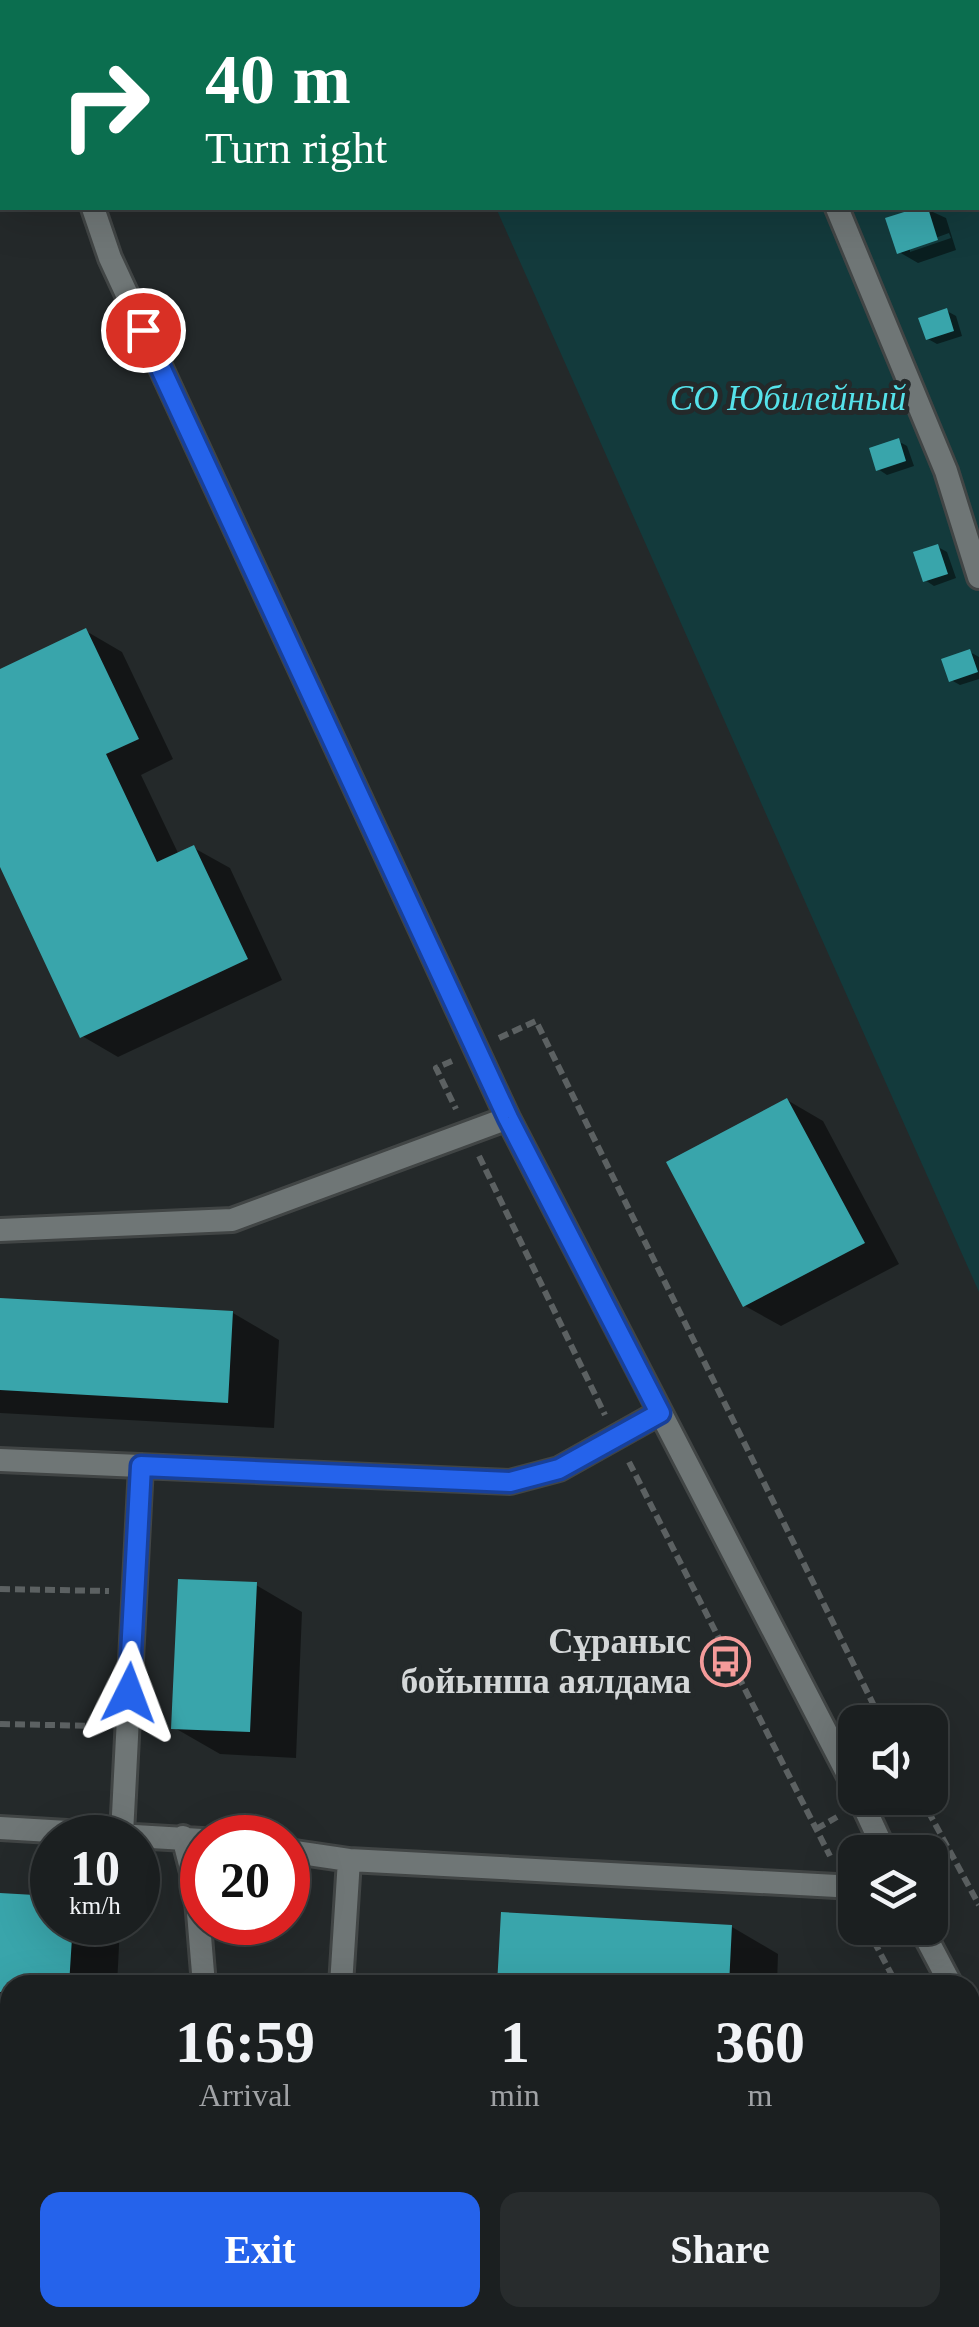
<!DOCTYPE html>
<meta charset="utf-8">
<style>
body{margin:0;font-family:"Times New Roman",serif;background:#282c2d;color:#f1f3f6;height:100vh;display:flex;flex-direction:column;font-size:38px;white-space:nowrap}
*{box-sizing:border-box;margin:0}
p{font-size:32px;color:#a0a2a5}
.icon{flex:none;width:55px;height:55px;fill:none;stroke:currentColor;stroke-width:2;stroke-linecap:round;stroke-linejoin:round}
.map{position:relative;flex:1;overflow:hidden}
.details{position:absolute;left:0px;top:1975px;width:980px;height:352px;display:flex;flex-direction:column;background:#1b1f20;border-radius:30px 30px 0 0;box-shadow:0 10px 40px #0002,0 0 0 2px #393d3e}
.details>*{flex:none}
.guide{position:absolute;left:0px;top:0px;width:980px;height:210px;box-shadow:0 10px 40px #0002,0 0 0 2px #393d3e;background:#0b6e4f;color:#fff;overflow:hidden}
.controls{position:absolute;left:838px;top:1705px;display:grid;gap:20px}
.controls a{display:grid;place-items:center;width:110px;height:110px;border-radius:20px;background:#1b1f20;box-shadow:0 10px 40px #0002,0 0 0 2px #393d3e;font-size:50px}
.speed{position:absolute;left:30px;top:1815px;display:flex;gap:20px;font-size:50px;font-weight:700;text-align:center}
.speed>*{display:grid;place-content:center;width:130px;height:130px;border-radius:50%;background:#1b1f20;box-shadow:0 10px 40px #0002,0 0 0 2px #393d3e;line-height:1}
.speed small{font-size:25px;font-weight:400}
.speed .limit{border:15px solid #d22;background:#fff;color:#111}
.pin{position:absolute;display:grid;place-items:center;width:85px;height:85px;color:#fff;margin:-42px;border:5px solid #fff;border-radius:50%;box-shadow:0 2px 10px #0007}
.me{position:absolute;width:110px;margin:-55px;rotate:3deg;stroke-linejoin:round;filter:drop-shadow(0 0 8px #0008)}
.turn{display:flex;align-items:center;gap:35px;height:210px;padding:0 40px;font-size:45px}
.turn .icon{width:130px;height:130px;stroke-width:2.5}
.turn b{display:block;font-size:70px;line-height:85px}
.eta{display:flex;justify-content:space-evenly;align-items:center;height:170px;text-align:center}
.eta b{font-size:60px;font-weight:700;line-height:70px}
.primary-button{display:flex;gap:20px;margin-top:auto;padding:20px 40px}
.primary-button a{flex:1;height:115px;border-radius:20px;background:#2563eb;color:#fff;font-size:40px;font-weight:700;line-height:115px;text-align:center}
.primary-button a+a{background:#282c2d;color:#f1f3f6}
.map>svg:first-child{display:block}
.green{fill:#133a3c}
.shadow{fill:#0007;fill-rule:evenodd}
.building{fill:#39a5ab}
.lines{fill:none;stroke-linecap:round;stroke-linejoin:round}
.lane-casing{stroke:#414545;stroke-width:28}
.path{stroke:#5c6162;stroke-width:6;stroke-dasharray:10 5;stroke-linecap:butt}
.lane{stroke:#6f7676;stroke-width:22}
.route-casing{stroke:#184099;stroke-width:25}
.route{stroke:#2563eb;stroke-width:18}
.labels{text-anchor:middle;stroke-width:10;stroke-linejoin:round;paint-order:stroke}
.park-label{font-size:35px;font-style:italic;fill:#55e2ea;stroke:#24292a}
.poi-label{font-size:35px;font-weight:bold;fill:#d4d7d8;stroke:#24292a;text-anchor:end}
</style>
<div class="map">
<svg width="979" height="2327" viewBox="0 0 979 2327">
<rect width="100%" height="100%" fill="#24292a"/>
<path class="green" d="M403 0H979V1292L496 208H978V2Z
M9 2198 10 2318H157L156 2327H4Z"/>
<path class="shadow" d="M924 208 946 218 956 250 918 263 899 252 888 220ZM949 233 951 238 910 252V247Z
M947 311 956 316 962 336 937 344 928 339Z
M898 441 907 446 914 466 887 475 878 469Z
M938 547 947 552 956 578 934 586 925 580Z
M86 631 122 652 173 759 141 775 179 855 194 848 230 868 282 980 118 1057 82 1036 0 861V671Z
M970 652 979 657V679L960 685 951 680Z
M787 1100 823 1121 899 1264 781 1326 745 1306Z
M0 1300 233 1313 279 1340 274 1428 0 1413Z
M256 1585 302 1612 296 1758 220 1754 173 1727Z
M0 1896 52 1899V1922H113L120 1927 117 1985H10V2015L0 2014Z
M732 1927 778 1954 777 1985H499Z"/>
<path class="building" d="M917 208H928L938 240 897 254 885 218Z
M947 308 954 331 926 340 918 318Z
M899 438 906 461 876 471 869 448Z
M938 544 948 574 923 582 913 552Z
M86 628 139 739 106 754 157 862 194 845 248 959 80 1038 0 867V669Z
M970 649 978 672 949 682 941 659Z
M787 1098 865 1243 743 1307 666 1162Z
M0 1298 233 1311 228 1403 0 1390Z
M178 1579 257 1582 250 1732 171 1729Z
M0 1893 52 1896V1922H73L69 1985H10V1992H0Z
M501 1912 732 1925 729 1985H497Z"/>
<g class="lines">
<defs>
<path id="lane" d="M22 0 23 2
M751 0 752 2
M0 53 2 52
M93 208 110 258 508 1118 855 1788
M837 208 946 471 979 577
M0 1230 232 1220 508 1118
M0 1460 510 1482 559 1469 659 1413
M860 1798 885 1852
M0 1828 202 1840
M122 1834 141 1466
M183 1837 196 1888 204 1985
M288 1851 349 1860 855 1887
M921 1928 951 1985
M341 1985 349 1860
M970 2022 979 2040
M0 2073 10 2074
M970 2080 979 2076"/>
</defs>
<use href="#lane" class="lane-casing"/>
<path class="path" d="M499 1038 536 1021 882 1722
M452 1061 436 1068 456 1109
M479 1156 605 1415
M629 1462 830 1856
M0 1589 109 1591
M0 1724 99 1726
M921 1798 979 1905
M816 1829 837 1817
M867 1928 897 1985
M970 2119 979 2137
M0 2127 10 2128
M970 2269 979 2265
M451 2318V2327
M540 2318V2327
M793 2318V2327
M805 2318H874
M966 2318 971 2327
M185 2327 186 2318
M310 2327V2318"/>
<use href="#lane" class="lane"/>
</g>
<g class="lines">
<defs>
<path id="route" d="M129 1693 141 1466 510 1482 559 1469 660 1413 508 1118 143 330"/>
</defs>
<use href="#route" class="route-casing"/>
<use href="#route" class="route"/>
</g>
<defs>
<symbol id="bus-ring" viewBox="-11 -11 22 22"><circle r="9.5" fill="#24292a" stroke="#f59b9a" stroke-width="1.5"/><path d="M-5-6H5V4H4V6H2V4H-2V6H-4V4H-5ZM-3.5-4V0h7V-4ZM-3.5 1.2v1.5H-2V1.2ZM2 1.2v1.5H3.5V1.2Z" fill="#f59b9a"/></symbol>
</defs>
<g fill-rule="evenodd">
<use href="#bus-ring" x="698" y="1634" width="55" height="55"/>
</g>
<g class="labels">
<g class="park-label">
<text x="788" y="410">СО Юбилейный</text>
</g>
<g class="poi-label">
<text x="691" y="1653">Сұраныс<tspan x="691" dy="40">бойынша аялдама</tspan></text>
</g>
</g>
</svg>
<div class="controls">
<a><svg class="icon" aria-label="sound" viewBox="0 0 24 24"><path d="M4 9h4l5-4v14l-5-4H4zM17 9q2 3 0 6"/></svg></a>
<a><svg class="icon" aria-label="layers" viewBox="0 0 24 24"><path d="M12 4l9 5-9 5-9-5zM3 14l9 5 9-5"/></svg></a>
</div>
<div class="speed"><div>10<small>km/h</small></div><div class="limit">20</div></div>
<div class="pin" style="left:143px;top:330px;background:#d93025"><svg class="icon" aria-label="arrive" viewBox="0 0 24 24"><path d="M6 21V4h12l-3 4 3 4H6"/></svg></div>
<svg class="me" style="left:129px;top:1693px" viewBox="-20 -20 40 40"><path d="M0-17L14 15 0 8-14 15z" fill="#2563eb" stroke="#fff" stroke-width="4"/></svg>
<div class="guide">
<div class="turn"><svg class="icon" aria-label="right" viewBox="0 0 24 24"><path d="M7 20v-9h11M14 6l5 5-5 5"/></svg><div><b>40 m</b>Turn right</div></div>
</div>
<section class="details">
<div class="eta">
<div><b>16:59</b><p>Arrival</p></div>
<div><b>1</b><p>min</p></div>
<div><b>360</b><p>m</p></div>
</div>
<div class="primary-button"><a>Exit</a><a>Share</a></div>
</section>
</div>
